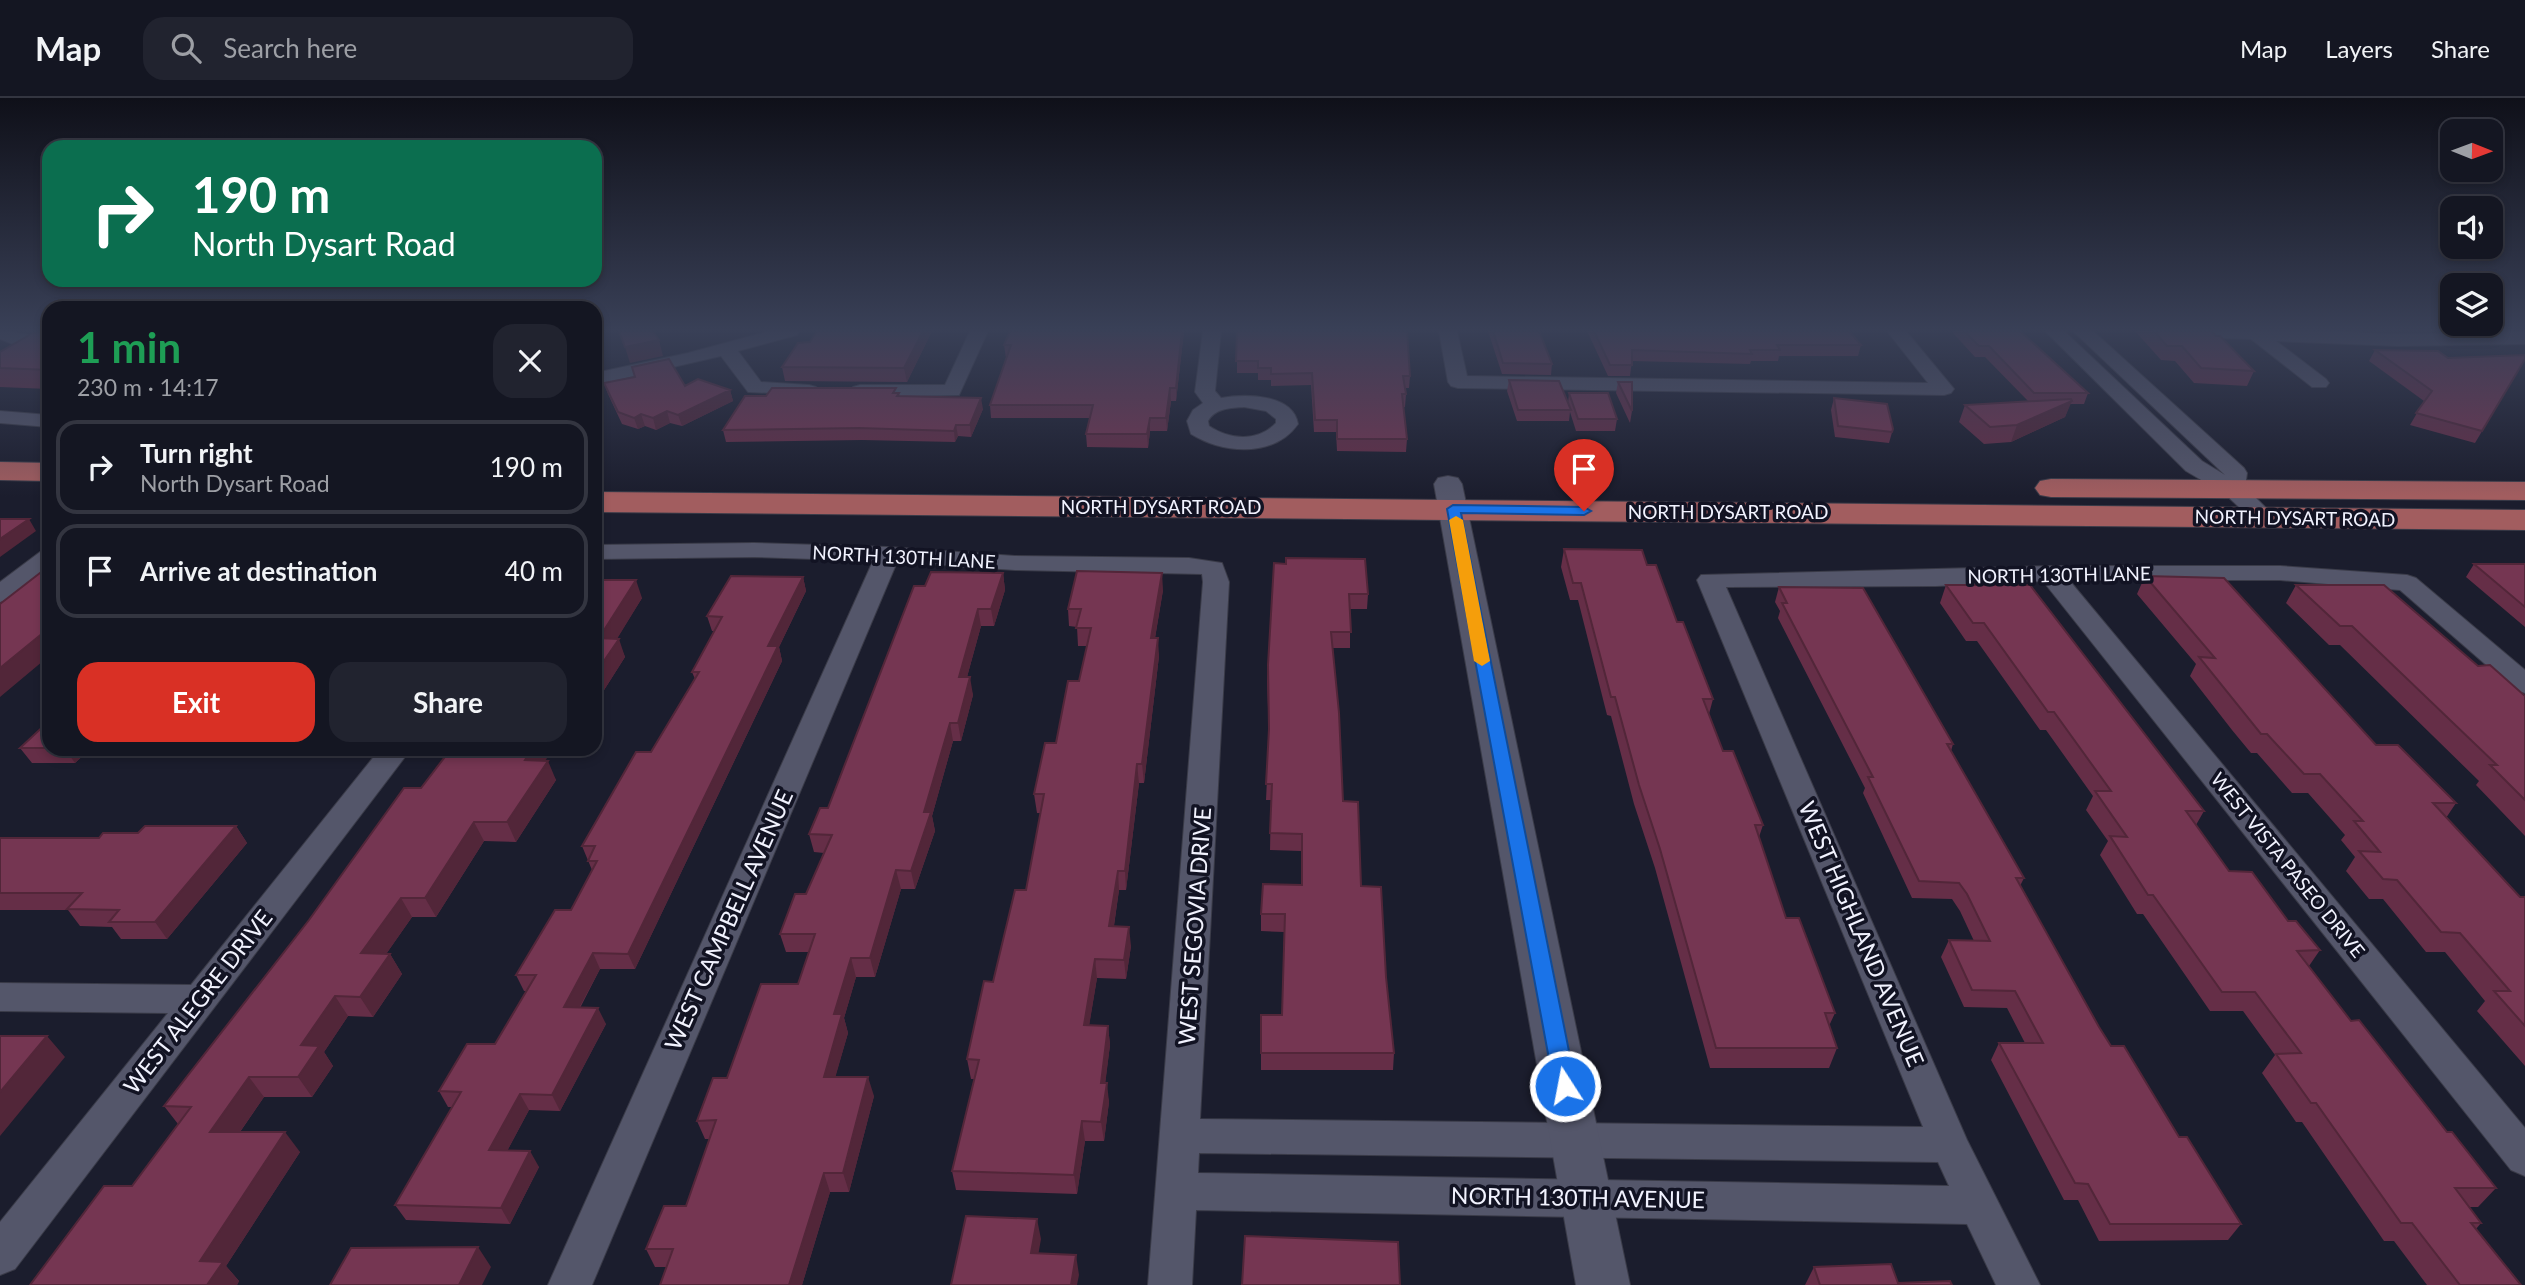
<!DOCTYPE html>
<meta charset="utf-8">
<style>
body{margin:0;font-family:Lato,sans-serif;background:#21232f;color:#f1f3f6;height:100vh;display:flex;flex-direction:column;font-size:26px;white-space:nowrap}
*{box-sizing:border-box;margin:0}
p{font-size:23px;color:#9d9fa5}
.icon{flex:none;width:38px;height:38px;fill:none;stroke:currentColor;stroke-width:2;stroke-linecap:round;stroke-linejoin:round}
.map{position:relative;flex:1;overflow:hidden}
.sheet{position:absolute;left:42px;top:203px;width:560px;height:455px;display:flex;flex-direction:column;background:#141622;border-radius:21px;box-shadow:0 4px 10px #0003,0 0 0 2px #333540}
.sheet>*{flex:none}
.guide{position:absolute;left:42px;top:42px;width:560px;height:147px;border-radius:21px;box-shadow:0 4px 10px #0003,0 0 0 2px #333540;background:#0b6e4f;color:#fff;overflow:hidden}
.needle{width:46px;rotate:91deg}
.controls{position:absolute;left:2440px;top:21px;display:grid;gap:14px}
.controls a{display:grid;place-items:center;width:63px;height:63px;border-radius:14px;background:#141622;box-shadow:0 4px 10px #0003,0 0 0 2px #333540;font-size:35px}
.pin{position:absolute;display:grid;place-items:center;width:60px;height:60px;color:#fff;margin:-72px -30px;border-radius:50% 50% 50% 0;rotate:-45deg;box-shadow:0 0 7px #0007}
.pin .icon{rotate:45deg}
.me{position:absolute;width:77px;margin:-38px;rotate:349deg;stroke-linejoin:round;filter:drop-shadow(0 0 5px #0008)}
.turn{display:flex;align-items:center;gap:24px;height:147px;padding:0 35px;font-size:32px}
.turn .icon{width:91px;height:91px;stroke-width:2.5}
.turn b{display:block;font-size:49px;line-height:60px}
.round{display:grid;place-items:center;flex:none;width:74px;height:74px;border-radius:21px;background:#21232f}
.headline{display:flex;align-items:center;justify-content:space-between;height:119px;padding:0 35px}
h1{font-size:42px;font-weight:700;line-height:52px;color:#1e9e55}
.primary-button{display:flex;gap:14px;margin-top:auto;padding:14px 35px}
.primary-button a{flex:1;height:80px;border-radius:21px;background:#d93025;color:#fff;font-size:28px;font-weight:700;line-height:80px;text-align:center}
.primary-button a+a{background:#21232f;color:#f1f3f6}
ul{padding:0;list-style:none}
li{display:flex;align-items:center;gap:21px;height:94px;margin:0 14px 10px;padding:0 21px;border:4px solid #333540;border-radius:21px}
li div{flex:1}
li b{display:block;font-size:26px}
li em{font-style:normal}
header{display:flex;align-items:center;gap:42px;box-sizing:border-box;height:98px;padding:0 35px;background:#141622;border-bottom:2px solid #333540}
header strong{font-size:33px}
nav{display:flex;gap:38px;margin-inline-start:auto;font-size:24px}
.search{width:490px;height:63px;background:#21232f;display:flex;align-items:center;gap:18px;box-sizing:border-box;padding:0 24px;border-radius:21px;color:#9d9fa5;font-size:26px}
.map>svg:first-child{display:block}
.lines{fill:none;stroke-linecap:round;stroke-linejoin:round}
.minor-casing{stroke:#3a3b48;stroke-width:2}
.tertiary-casing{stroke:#3a3b48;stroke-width:2}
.primary-casing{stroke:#3a3b48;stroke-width:2}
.minor{fill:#54566a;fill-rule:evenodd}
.tertiary{fill:#54566a;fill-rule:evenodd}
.primary{fill:#a25d5f;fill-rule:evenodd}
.wall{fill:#652e47}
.shaded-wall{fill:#522639}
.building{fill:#753652;stroke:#522639;stroke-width:2}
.route{fill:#1a73e8;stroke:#114b97;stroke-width:2}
.slow{fill:#f59e0b}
.labels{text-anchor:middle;stroke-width:7;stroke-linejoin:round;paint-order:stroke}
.street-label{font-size:19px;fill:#f1f2fe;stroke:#121323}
.near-street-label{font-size:23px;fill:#f1f2fe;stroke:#121323}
</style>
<header>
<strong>Map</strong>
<div class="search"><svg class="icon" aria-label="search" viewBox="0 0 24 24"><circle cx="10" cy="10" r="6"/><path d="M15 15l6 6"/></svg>Search here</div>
<nav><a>Map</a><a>Layers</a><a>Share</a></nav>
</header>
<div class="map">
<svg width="2525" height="1187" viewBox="0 0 2525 1187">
<rect width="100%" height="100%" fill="#1b1d2d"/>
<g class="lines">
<defs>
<path id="minor" d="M0 233C17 233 31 239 49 239V251L22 250 0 241Z
M770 233H799L797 237 738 253 761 284 809 287 816 289 819 293 816 297 748 294 721 258 595 287V275L688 255Z
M970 233H988L959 297 860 299 853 297 850 293 853 289 860 287H945Z
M1203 233H1221L1215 293 1221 300C1244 296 1293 295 1298 326 1274 360 1223 356 1191 336L1187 323 1193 312 1203 305 1195 294ZM1244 309 1266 313 1276 321V325C1258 344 1230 342 1209 328L1208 323C1215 310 1231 310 1244 309Z
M1439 233H1457L1467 278 1928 285 1887 233H1906L1954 291 1951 295 1944 297 1458 290 1451 288 1448 284Z
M2045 233H2064L2202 363 2225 377 2073 233H2093L2244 370 2247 375 2245 389 2275 419 2271 424H2255L2225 396 2186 373Z
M2174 233H2310L2398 236 2525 234V246L2398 248 2276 243 2326 281 2329 285 2326 289H2312L2251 241 2183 239Z
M0 313 49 317V329L0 325Z
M754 445 888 449 1015 458 1189 460 1222 465 1229 484 1200 1021 1923 1029 1697 482 1701 477 2050 468H2280L2407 477 2416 480 2525 572V595L2515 592 2400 492 2280 482H2069L2525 1030V1078L2511 1072 2043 483 1936 488 1726 489 1967 1042 2040 1187H1996L1967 1126 1196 1112 1192 1187H1148L1203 484 1202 476 1015 472 897 464 592 1187H548L873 463 754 459 595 461V447ZM1199 1055 1938 1064 1949 1088 1198 1075Z
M49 452V471L9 501 0 504V484L40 454Z
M380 651H411L15 1171 0 1177V1124L168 915 0 913V885L191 887Z"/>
<path id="tertiary" d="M1448 378 1458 380 1462 386 1630 1187H1576L1434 386 1438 380Z"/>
<path id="primary" d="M0 364 49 365V383L0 382Z
M2051 381 2525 384V402L2051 399 2040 397 2035 390 2040 383Z
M595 394 2525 412V432L595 414Z"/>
</defs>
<use href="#minor" class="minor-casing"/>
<use href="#tertiary" class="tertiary-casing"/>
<use href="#primary" class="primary-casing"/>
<use href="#minor" class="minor"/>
<use href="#tertiary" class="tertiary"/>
<use href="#primary" class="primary"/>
</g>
<path class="wall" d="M49 233V291L0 289V254Z
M817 233H932L907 284 785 283 782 269 810 244Z
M1184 233 1176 303H1171L1167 333H1150L1148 350 1087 349 1086 336 1090 320H991L990 307 1006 260 1004 247Z
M1237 233 1410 278 1409 290H1405L1406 296 1405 309H1403L1407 341 1406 354 1337 353 1336 334H1314L1311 287 1271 288V282H1258V275H1237Z
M1488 233H1539L1552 266 1551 277 1502 276Z
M1587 233H1849L1861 247 1858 258H1779L1778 263H1751L1750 266 1632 263 1630 278H1608Z
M1954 233H1964L2088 295 2084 306H2070L2065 319 2011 344 1984 346 1959 324 1965 307 2028 303 1985 259H1975L1953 235Z
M2135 233H2212L2216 238 2254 273 2247 288 2194 285 2175 263 2161 262Z
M2375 252 2448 260 2525 261 2475 345 2410 327 2424 303 2369 263Z
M1509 282 1568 305 1569 295 1617 321 1615 333H1576L1570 314 1569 323H1517L1507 293Z
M1618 284 1632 313 1630 325 1616 295Z
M604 285 685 288 730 292 733 303 682 328 670 325 656 332 645 328 638 331 622 326 608 296Z
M896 295H899L900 298 983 311 971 339 958 338 955 344 862 342 726 344 723 332Z
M1834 300 1893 331 1889 345 1835 339 1831 312Z
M1564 451 1647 467 1677 524 1713 601 1709 616 1723 653 1763 727 1759 739 1786 820 1835 915 1829 928 1837 950 1829 970H1710L1655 770 1634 706 1611 618 1607 617 1578 502H1570L1561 469Z
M1274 465 1368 496 1367 511H1350V550H1333L1343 703 1361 788 1386 879 1394 955 1393 972H1261V917H1282L1284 834 1261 833V816L1302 787 1301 753 1270 752 1271 702H1266L1269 638 1267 583Z
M2474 466H2525V529L2466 479Z
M1003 475 1005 492 994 528H981L967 579 973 597 961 643H953L932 718 935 733 915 791H901L875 879H856L844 920 848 935 835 979 874 998 849 1094H830L802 1187H660L667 1169H655L646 1151 686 1108 709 1041H705L697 1023 727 980 798 886 809 854H786L780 836 806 796 824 755 814 754 809 736 828 710 925 488Z
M2145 478 2456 705 2446 720 2520 799H2525V968L2477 913 2485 903 2445 854H2426L2383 801H2369L2346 773 2355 759 2341 742 2345 737 2308 695H2292L2257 655H2251L2232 632 2190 578 2196 566 2137 496Z
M803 479 806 493 779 549 782 563 635 871H600L580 910 606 926 560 1013 529 1012 507 1053 539 1069 510 1126 406 1122 395 1107 452 1009H448L439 993 495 946 527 893H524L516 877 571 812 592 772 582 748 651 654 695 581 692 574 714 533H712L707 518Z
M595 482 642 500 617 540 625 559 599 600H595Z
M1946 487 2204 713 2196 727 2229 773 2288 823 2320 852 2309 868 2351 923 2496 1090 2478 1109H2469L2481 1125 2476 1131 2521 1187H2427L2394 1143H2384L2302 1024H2296L2262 975 2275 957 2243 913H2210L2143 816H2137L2100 757 2108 743 2086 712 2093 698 2046 632H2040L1977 543H1966L1940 505Z
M2296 487 2478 568 2525 598V738L2476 687 2479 683 2340 547H2329L2286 505Z
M1779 489 1953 646 1951 653 2024 780 2020 788 2099 929 2111 948 2179 1039 2241 1126 2228 1142 2099 1143 2078 1102H2064L1991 962 1999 945H2025L2007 910 1964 909 1941 859 1949 842 1974 843 1960 813 1952 801 1912 800 1863 695 1865 690 1778 520 1780 513 1775 504Z
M1163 492 1155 540 1159 558 1144 685H1139L1126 792H1119L1114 828 1131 848 1126 881 1097 880 1089 927 1108 928 1110 947 1105 985 1109 1004 1104 1043H1085L1077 1096 956 1092 952 1073 974 981H971L967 961 1026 792 1041 715H1037L1034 696 1056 645 1079 583 1087 548H1078L1077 529 1069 528 1068 511Z
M49 623V651H90L75 665H32L20 650Z
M545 663 556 682 516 744 484 743 436 819H412L386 856H390L402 876 373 919 348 918 324 954 333 968 312 999H264L240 1034 300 1054 226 1168 239 1183 237 1187H30L132 1088 178 1026 164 1008 421 690Z
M236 728 247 745 167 841H121L112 829 80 828 68 812H0V739L99 740 138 735Z
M1814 1169 1898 1185 1952 1187H1805Z"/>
<path class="shaded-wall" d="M923 233H932L907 284 904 270Z
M1182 233H1184L1176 303V290Z
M659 242 663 258 630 265 625 249Z
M1170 290 1171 303 1167 333 1166 320Z
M730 292 733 303 682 328 678 317Z
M981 300 983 311 971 339 970 327Z
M2072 303 2065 319 2011 344 2017 327Z
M667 313 670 325 656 332 653 320Z
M641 316 645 328 638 331 634 320Z
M1150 320V333L1148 350 1147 336Z
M956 327 958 338 955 344 954 333Z
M29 421 36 433 0 459V441Z
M1003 475 1005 492 994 528 991 511Z
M1162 475 1163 492 1152 558 1151 540Z
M803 479 806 493 779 549 782 563 635 871 628 856 768 548Z
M636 482 642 500 606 559 599 540Z
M978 511 981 528 962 597 959 579Z
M49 530V558L0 599V570Z
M1158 540 1159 558 1144 685 1142 666Z
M619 541 625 559 599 600 595 589V576Z
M970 579 973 597 961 643 958 625Z
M950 625 953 643 932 718 935 733 915 791 911 773 924 714Z
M65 651H90L75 665Z
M532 651H553L533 681 525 662Z
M548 663 556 682 516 744 507 724Z
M1137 666 1139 685 1126 792 1125 773Z
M474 724 484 743 436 819 425 800Z
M236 728 247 745 167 841 155 824Z
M896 772 901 791 875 879 870 860Z
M1118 773 1119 792 1111 847 1109 828Z
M401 800 412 819 373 875 361 855Z
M1129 829 1131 848 1126 881 1124 862Z
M593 855 600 871 571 925 564 909Z
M390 856 402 876 373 919 360 899Z
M851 860 856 879 844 920 848 935 830 998 824 979 834 916Z
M1095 861 1097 880 1086 947 1084 927Z
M335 898 348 918 324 954 333 968 312 999 298 979 301 947Z
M598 910 606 926 560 1013 552 997Z
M1108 928 1110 947 1103 1004 1101 985Z
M47 938 65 959 0 1038V994Z
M249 979 264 999 226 1054 210 1034Z
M868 979 874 998 849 1094 843 1075Z
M1107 985 1109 1004 1104 1043 1101 1024Z
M520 996 529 1012 499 1068 489 1052Z
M1082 1023 1085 1043 1077 1096 1074 1077Z
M285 1034 300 1054 226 1168 239 1183 237 1187H207L200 1163Z
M530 1053 539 1069 510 1126 501 1110Z
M824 1075 830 1094 802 1187H789Z
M1037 1121 1041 1141 1035 1175 1031 1155Z
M478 1149 491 1169 482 1187H459Z
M1076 1157 1079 1177 1077 1187H1071Z"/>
<path class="building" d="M41 233H49V272L0 270V254L33 235 40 234Z
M619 233H653L659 242 625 249Z
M817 233H923L904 270 782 269 798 245 810 244Z
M1010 233H1182L1176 290H1170L1166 320H1150L1147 336H1086L1093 307H990L1011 247H1004Z
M1237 233H1407L1410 278H1403L1406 296H1402L1407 341H1337V322H1315L1312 275 1271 276V270H1258V263H1236Z
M1493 233H1539L1552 266 1503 265Z
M1594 233H1849L1861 247H1777L1780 252H1750L1752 256 1632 252V267H1610Z
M1964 233H2020L2088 295H2034L1989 248H1979Z
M2154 233H2212L2216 238H2220L2254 273 2201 270 2182 248H2167Z
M2375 252 2438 253 2448 260 2525 257V261L2482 333 2416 315 2432 293Z
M669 261 685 288 698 281 730 292 678 317 667 313 653 320 641 316 634 320 618 314 604 285 635 279 632 269Z
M1509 282 1559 283 1571 312H1518Z
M1618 284H1632V313Z
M772 290H896L893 295H899L897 298 981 300 970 327H956L954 333 859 330 723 332 745 298H766Z
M1569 295H1608L1617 321H1578Z
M1834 300 1887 306 1893 331 1892 334 1838 328Z
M2071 301 2072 303 2017 327 1990 329 1965 307Z
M0 421H29L0 441Z
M1564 451 1642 452 1647 467H1656L1677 524H1683L1713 601H1703L1723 653H1733L1763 727H1755L1786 820H1799L1835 915H1825L1837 950H1716L1660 751 1639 687 1615 599H1611L1581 485H1573Z
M1286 460 1365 461 1368 496H1349L1351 534H1331L1339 615 1343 703 1358 704 1361 788 1381 789 1386 879 1394 955H1261V917H1282L1285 816H1261L1263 786 1302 787V736L1270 735 1272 686H1266L1269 631 1268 567 1274 465 1286 466Z
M2474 466H2525V509Z
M49 468V530L0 570V506Z
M1077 473 1162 475 1151 540H1158L1142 666H1137L1125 773H1118L1109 828 1129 829 1124 862 1095 861 1084 927 1108 928 1101 985H1107L1101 1024 1082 1023 1074 1077 952 1073 979 962 967 961 984 883 993 884 1015 792H1026L1044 696H1034L1045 645H1056L1068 583H1079L1091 530H1076L1081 511H1068Z
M931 474 1003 475 991 511H978L959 579H970L958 625H950L924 714H931L911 773 896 772 870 860H851L834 916H842L824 979H868L843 1075H824L789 1187H660L673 1151H646L664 1108H686L716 1022 697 1023 713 980H727L761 886H798L815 836H780L795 796H806L832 737 809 736 820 710H828L914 488H925Z
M731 478 803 479 768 548H778L628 856 593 855 564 909 598 910 552 997 520 996 489 1052 530 1053 501 1110 395 1107 461 994 439 993 467 946H495L536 877H516L555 812H571L597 763H588L595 748H582L636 654H651L699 574H692L722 519 707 518Z
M2145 478 2224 480 2376 647H2398L2456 705H2433L2520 799H2525V928L2494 893H2510L2460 835 2441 834 2397 782 2383 781 2359 753 2380 754 2354 723H2363L2320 676H2304L2267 636H2261L2199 559 2215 560Z
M595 482H636L599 540 619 541 595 576Z
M1946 487H2030L2204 713H2186L2229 773 2252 774 2288 823H2296L2320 852 2297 853 2351 923 2359 922 2447 1034H2452L2496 1090H2455L2481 1125H2471L2521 1187H2460L2412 1125H2401L2316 1005H2311L2276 956 2301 955 2255 894H2222L2153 797H2148L2110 738 2127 739 2095 693H2111L2054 614H2048L1984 525H1973Z
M2296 487H2384L2478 568 2490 567 2525 598V702L2490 667H2497L2352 528H2340Z
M1779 489 1863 490 1953 646H1947L2024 780H2016L2099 929 2111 948H2124L2179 1039H2187L2241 1126H2110L2088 1086 2075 1085 1999 945H2043L2015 893 1972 892 1949 842 1990 843 1967 796 1959 785 1919 783 1868 679H1873L1782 505H1787Z
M49 623V650H20Z
M451 651H532L525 662 548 663 507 724H474L425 800H401L361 855 390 856 360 899 335 898 301 947 319 948 298 979H249L210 1034H285L200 1163 223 1164 207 1187H30L104 1088H132L191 1009 164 1008 309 822 404 690H421Z
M145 728H236L155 824H109L119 812 67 811 82 795H0V740H99L103 735H138Z
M0 938H47L0 994Z
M966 1118 1037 1121 1031 1155 1076 1157 1071 1187H951Z
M1245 1138 1398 1144 1400 1187H1242Z
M478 1149 459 1187H330L351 1150Z
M1891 1166 1898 1185 1950 1183 1952 1187H1820L1814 1169Z"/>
<linearGradient id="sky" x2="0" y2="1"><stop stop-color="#0f1019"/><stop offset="0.58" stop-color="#394057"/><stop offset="1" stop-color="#394057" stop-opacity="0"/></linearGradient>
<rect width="2525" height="399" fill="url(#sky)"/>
<path class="route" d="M1453 407 1584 409 1591 413 1584 417 1461 415 1576 988 1573 994 1565 997 1558 994 1554 988 1447 411Z"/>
<path class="slow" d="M1456 418 1463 422 1490 563 1482 568 1474 563 1449 422Z"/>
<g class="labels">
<g class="street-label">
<text x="1161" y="416">NORTH DYSART ROAD</text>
<text x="1728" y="421">NORTH DYSART ROAD</text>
<text transform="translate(2295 420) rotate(1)" y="7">NORTH DYSART ROAD</text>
<text transform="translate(904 459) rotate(3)" y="7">NORTH 130TH LANE</text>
<text transform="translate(2059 477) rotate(-1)" y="7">NORTH 130TH LANE</text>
<text transform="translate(2288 767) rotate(51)" y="7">WEST VISTA PASEO DRIVE</text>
</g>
<g class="near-street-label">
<text transform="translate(729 822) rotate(-66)" y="8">WEST CAMPBELL AVENUE</text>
<text transform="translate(1195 828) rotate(-86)" y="8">WEST SEGOVIA DRIVE</text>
<text transform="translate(1861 836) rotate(67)" y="8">WEST HIGHLAND AVENUE</text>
<text transform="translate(198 904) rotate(-52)" y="8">WEST ALEGRE DRIVE</text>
<text transform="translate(1578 1100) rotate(1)" y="8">NORTH 130TH AVENUE</text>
</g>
</g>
</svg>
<div class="controls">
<a><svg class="needle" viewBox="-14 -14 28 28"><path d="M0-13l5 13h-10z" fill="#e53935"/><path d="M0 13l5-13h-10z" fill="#9d9fa5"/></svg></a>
<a><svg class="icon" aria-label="sound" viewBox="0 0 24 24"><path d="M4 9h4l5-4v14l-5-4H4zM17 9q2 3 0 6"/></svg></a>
<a><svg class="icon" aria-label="layers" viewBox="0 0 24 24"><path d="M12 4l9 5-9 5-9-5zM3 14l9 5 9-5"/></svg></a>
</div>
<div class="pin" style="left:1584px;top:413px;background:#d93025"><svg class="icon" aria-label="arrive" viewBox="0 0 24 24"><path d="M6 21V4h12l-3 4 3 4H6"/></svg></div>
<svg class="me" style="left:1565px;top:988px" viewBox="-20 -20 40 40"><circle r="17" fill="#1a73e8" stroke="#fff" stroke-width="3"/><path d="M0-11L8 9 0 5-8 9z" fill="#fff"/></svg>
<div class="guide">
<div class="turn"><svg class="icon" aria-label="right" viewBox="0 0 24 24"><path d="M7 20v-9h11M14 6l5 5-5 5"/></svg><div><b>190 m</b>North Dysart Road</div></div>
</div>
<section class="sheet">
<div class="headline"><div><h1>1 min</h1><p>230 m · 14:17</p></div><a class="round"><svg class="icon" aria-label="close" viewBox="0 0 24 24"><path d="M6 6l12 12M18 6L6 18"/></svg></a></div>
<ul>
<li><svg class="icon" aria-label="right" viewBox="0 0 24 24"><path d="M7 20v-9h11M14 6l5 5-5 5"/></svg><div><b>Turn right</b><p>North Dysart Road</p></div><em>190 m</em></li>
<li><svg class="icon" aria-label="arrive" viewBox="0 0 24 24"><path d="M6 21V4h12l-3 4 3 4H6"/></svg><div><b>Arrive at destination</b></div><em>40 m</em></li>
</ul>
<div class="primary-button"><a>Exit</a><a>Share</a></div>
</section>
</div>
